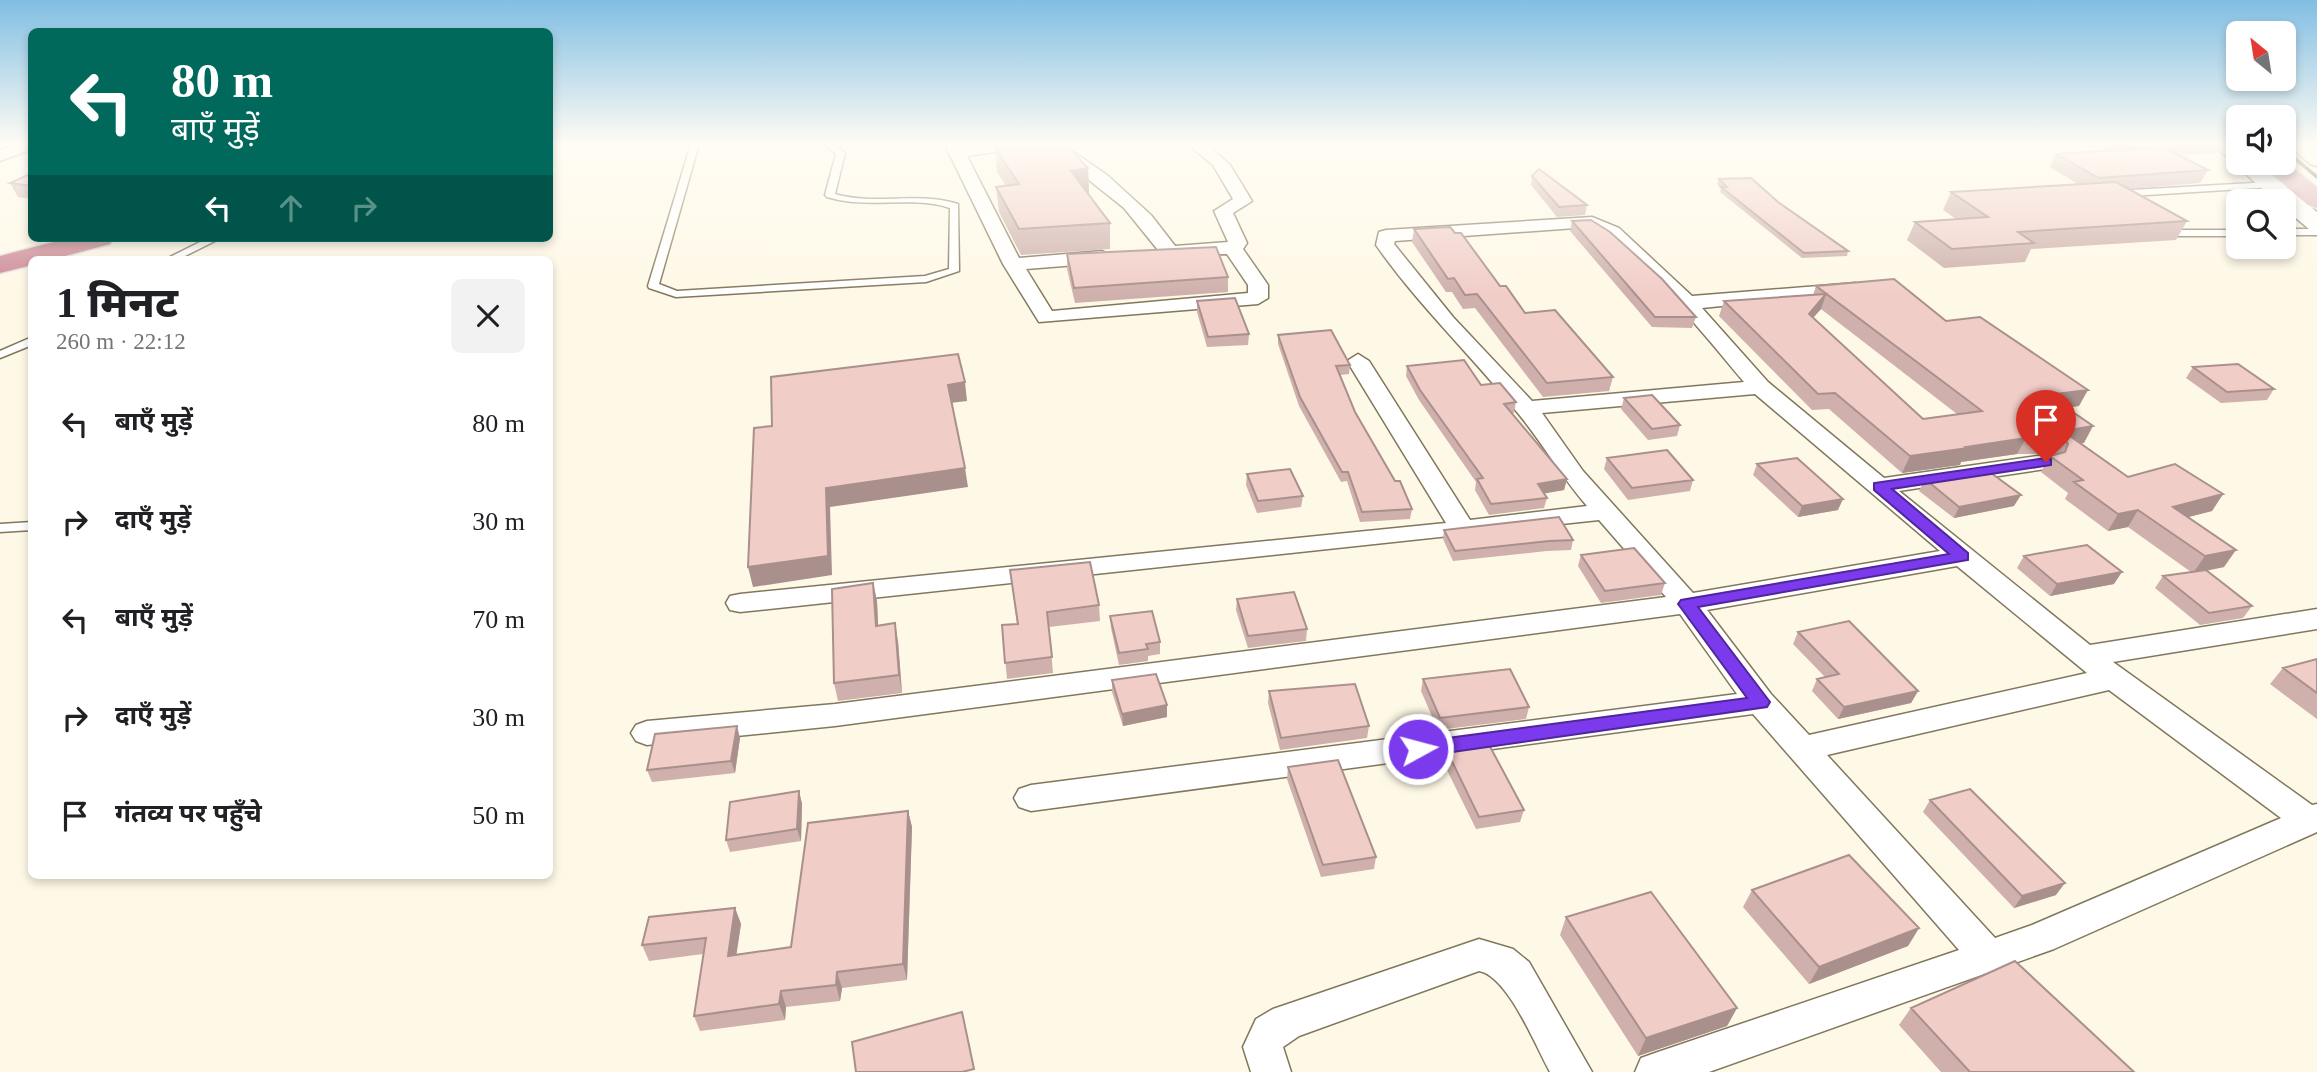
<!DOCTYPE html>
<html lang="hi">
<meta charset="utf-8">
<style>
body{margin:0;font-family:"Times New Roman","Noto Sans Devanagari",serif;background:#f2f2f2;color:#202124;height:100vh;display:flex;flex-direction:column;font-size:26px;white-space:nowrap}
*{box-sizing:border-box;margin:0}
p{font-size:23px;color:#757577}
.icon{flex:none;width:38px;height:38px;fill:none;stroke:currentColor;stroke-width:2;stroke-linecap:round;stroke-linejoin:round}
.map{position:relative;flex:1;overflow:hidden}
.sheet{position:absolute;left:28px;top:256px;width:525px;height:623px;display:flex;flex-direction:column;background:#fff;border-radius:10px;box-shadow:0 4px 10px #0003}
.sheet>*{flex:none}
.guide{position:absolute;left:28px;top:28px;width:525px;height:214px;border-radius:10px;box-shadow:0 4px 10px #0003;background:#00695c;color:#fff;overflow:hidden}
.needle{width:46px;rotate:330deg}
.fabs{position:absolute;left:2226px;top:21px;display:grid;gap:14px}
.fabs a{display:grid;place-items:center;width:70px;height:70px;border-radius:10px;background:#fff;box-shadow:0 4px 10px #0003;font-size:35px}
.pin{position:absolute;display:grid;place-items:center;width:60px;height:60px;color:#fff;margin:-72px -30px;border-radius:50% 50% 50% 0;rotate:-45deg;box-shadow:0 0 7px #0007}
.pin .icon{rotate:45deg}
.me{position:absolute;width:77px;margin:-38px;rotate:83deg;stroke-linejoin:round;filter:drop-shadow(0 0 5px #0008)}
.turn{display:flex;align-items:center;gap:24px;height:147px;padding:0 28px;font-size:32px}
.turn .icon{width:91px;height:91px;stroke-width:2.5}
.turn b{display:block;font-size:49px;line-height:60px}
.lanes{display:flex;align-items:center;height:66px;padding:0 28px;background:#0003;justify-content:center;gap:35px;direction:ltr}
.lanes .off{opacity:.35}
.round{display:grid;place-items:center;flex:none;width:74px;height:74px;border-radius:10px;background:#f2f2f2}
.summary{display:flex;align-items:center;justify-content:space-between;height:119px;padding:0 28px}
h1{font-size:42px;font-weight:800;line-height:52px}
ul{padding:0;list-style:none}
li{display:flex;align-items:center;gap:21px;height:98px;padding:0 28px}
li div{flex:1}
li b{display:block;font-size:26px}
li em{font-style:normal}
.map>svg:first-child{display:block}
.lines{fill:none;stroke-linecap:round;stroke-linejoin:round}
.service-casing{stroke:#81775c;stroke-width:3}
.minor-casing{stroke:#81775c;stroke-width:3}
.tertiary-casing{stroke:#81775c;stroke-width:3}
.primary-casing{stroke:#dededc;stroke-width:3}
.trunk-casing{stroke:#dededc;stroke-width:3}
.service{fill:#fff;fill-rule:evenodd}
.minor{fill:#fff;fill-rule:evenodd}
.tertiary{fill:#fff;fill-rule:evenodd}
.primary{fill:#d9a6af;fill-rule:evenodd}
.trunk{fill:#cc8894;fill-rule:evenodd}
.rail{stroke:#524e42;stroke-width:3.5}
.wall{fill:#cfb0ac;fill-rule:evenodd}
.shaded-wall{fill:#a9908c}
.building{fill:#f1cdc8;stroke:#a9908c;stroke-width:2}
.route{fill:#7c3aed;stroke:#51269a;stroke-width:2}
</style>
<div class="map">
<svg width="2317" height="1072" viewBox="0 0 2317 1072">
<rect width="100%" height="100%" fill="#fef8e6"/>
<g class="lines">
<defs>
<path id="service" d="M691 144H699L659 284 677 291 925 276 949 269 950 208C909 195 870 210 827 197L825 195 836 154 824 144H833L845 153 835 194C876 206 914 191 958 204L959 271 926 282 676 297 649 288 648 286Z
M2270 182 2273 183V187L2131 196 2126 193 2131 190Z
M2284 229H2317V235H2284Z
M2238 230V236H2175L2170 233 2175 230Z
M208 238H221L179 259H166Z
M32 337V345L0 358V351Z
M32 522V530L0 532V524Z"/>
<path id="minor" d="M17 144H32V149L0 161V150Z
M948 144H1022L1014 149 967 156 1019 258 1102 251 1112 257 1102 263 1026 269 1052 311 1248 293V285L1227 254 1162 255 1124 208 1044 144H1062L1107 175 1151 215 1175 246 1228 242 1214 211 1233 199 1213 165 1188 144H1207L1230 165 1252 201 1233 213 1247 243 1243 249 1268 285V298L1258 304 1039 322 1003 264 946 147Z
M1592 217 1619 228 1692 296 1856 283 1859 287 1856 291 1849 293 1702 308 1768 382 1884 478 2045 455 2054 457 2057 462 2054 467 2045 469 1899 491 2090 645 2317 609V629L2113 662 2312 805 2317 804V832L2054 949 1709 1072H1635L1641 1058 1655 1053 1959 950 1753 714 1031 811 1019 807 1014 798 1019 789 1031 785 1737 694 1680 614 835 726 647 745 636 741 631 733 636 725 647 721 835 704 1666 597 1599 520 740 612 730 610 726 603 730 596 740 594 1446 523 1347 361 1358 354 1369 361 1470 520 1587 506C1561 476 1542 442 1517 412 1471 355 1418 305 1376 245L1379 232 1386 230ZM1589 227C1641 254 1705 336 1744 382L1532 401 1453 317 1394 244 1395 241ZM1755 394 1940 551 1693 593 1583 471 1542 413ZM1957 566 2087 673 1809 735 1771 694 1707 610ZM2109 690 2281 818 2032 925 1995 938 1827 755Z
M1479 939 1513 949 1529 962 1592 1072H1550C1536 1047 1508 976 1479 971L1299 1036 1283 1047 1291 1072H1251L1243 1047 1256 1019 1273 1009Z"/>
<path id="tertiary" d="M2212 144H2234L2238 147V163H2257L2317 212V231L2309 229 2284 208V201H2276Z
M2288 144H2310L2317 149V166L2310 164Z"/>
<path id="primary" d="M2284 161 2317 187V208L2308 205 2259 163Z"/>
<path id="trunk" d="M69 238H114L110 244 54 259H32V265L0 273V256Z"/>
</defs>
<use href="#service" class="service-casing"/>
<use href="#minor" class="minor-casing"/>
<use href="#tertiary" class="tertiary-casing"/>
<use href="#primary" class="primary-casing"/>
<use href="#trunk" class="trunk-casing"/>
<use href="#service" class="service"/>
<use href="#minor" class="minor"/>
<use href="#tertiary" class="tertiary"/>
<use href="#primary" class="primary"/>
<use href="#trunk" class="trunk"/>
<path class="rail" d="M2284 149 2317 177"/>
</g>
<path class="wall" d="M2098 144H2220L2215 153 2179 155 2208 170 2200 183 2129 189 2187 221 2176 240 2031 249 2025 262 1944 268 1907 240 1915 222 1956 219 1943 210 1951 192 2078 184 2050 167 2056 154 2111 151Z
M995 148 1088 168 1089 193H1088L1110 223V249L1021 255 999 212 996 187 1006 186 997 172Z
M32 173V199L18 197 10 183Z
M1532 176 1587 205 1585 215 1557 217 1531 185Z
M1719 179 1778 202 1848 251 1847 256 1802 258 1720 192 1721 188 1717 184Z
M1572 221 1696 317 1692 328 1652 327 1570 231Z
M1414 229 1500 286 1525 313 1613 377 1609 391 1543 397 1475 308 1463 309 1452 292H1446L1412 242Z
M1067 254 1228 277V292L1075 303 1067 269Z
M1816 286 1946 321 2079 406 2065 408 2084 443H2080L2128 477 2223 494 2212 511 2187 517 2224 567 2206 571 2252 606 2243 618 2200 625 2155 588 2163 576 2191 572 2128 527 2108 531 2065 499 2068 493 2041 472 2050 456 2055 454H2017L1961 462 1960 465 1902 473 1829 409 1812 410 1719 316 1724 301 1813 295ZM1821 309 1957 414 1923 419 1813 318Z
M1197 301 1249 334 1248 345 1207 347 1197 312Z
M1278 335 1350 365 1349 374 1340 375 1355 412 1412 509 1410 519 1360 522 1347 481 1341 482 1299 406 1278 344Z
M1407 366 1481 385 1516 402 1514 413H1512L1567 479 1564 490 1544 493 1547 498 1544 508 1489 515 1475 490 1476 482 1419 400 1406 376Z
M2193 367 2274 389 2267 400 2221 403 2186 378Z
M1624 398 1680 425 1677 436 1648 440 1621 409Z
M1607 458 1693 480 1690 491 1628 500 1604 469Z
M1757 464 1838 510 1798 517 1753 475Z
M1247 474 1303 496 1301 507 1257 513 1246 485Z
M1925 479 2014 506 1954 518 1919 491Z
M1444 530 1573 540 1571 550 1547 551 1453 561 1443 539Z
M1581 555 1665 583 1661 595 1601 603 1578 566Z
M2024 556 2114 584 2050 596 2017 568Z
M1010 570 1099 605 1100 621 1049 627 1053 673 1007 679 1002 625 1017 624Z
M873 583 877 601 878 626 898 641 902 693 838 701 834 683Z
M1237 599 1307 629 1306 641 1248 648 1236 610Z
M1110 616 1160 642V654L1148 656V661L1119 665 1111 628Z
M1798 632 1918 691 1911 703 1838 719 1812 691 1817 679 1825 677 1793 644Z
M2317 659V719L2270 684 2283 668Z
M1423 679 1529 707 1526 719 1438 730 1421 691Z
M1112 680 1167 705V717L1123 726 1112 692Z
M1269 691 1369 726 1367 738 1280 750 1268 703Z
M740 738 735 773 652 782 647 770Z
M1452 745 1524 810 1520 822 1476 829 1443 762 1446 749H1452Z
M1288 767 1376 857 1374 869 1321 877 1287 779Z
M799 791 802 804 801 841 730 852 726 840Z
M1930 800 2056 895 2014 908 1923 812Z
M908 811 912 827 907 980 842 988 840 1001 786 1007 785 1020 700 1031 694 1016 703 954 649 961 642 945 735 908 741 924 736 954 791 947Z
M1752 890 1919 928 1908 946 1809 984 1743 907Z
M1566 917 1737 1008 1727 1026 1638 1056 1560 935Z
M1911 1008 2134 1072H1941L1899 1025Z"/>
<path class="shaded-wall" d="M1088 168 1089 193 1072 195 1071 171Z
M1826 294 1821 309 1803 329 1809 314Z
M965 382 967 401 950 403 948 385Z
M2088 390 2079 406 2039 411 2048 395Z
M2093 426 2084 443 2068 445 2063 431Z
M2026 438 2017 454 1961 462 1960 465 1902 473 1910 456Z
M965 468 968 487 830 507 832 575 753 587 748 567 826 488Z
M1567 479 1564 490 1536 495 1538 484Z
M2223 494 2212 511 2162 524 2173 507Z
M2021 495 2014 506 1954 518 1959 507Z
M1843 499 1838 510 1798 517 1802 506Z
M2138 510 2128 527 2108 531 2118 514Z
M2236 550 2224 567 2193 573 2205 556Z
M2122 572 2114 584 2050 596 2057 584Z
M873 583 877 601 879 644 876 626Z
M895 623 898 641 902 693 899 675Z
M1918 691 1911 703 1838 719 1844 707Z
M1167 705V717L1123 726 1122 714Z
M737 726 740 738 735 773 731 761Z
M799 791 802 804 801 841 797 829Z
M908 811 912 827 907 980 903 964Z
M2065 883 2056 895 2014 908 2022 896Z
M735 908 741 924 734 971 728 956Z
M1919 928 1908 946 1809 984 1819 967Z
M837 972 842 988 840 1001 836 985Z
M781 991 786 1007 785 1020 779 1004Z
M1737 1008 1727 1026 1638 1056 1646 1038Z"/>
<path class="building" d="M1030 144H1066L1088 168 1071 171 1110 223 1019 229 996 187 1019 184 995 148Z
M2130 144H2164L2134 146Z
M2163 147 2208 170 2099 178 2056 154Z
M1539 169 1587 205 1559 207 1532 176Z
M32 173V186L10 183Z
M1751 178 1778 202 1848 251 1804 253 1721 187H1727L1719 179Z
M2116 182 2187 221 2018 232 2034 243 1952 249 1915 222 1988 217 1951 192Z
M1591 220 1610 232 1662 279 1696 317H1655L1572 221Z
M1450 227 1455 233H1461L1500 286H1506L1525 313 1555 310 1613 377 1547 383 1477 294 1465 295 1454 278 1448 279 1414 229Z
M1216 247 1228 277 1074 288 1067 254Z
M1894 279 1946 321 1980 317 2088 390 2048 395 2093 426 2063 431 2128 477 2175 464 2223 494 2173 507 2236 550 2205 556 2138 510 2118 514 2074 482 2083 480 2050 456 2065 452 2068 444 2064 438H2026L1966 447 1968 448 1910 456 1835 393 1818 394 1724 301 1826 294 1809 314 1923 419 1982 411 1816 286Z
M1235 298 1249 334 1208 337 1197 301Z
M1331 330 1350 365 1336 366 1355 412 1395 481H1400L1412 509 1362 512 1348 472H1342L1300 397 1278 335Z
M958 354 965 382 948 385 965 468 826 488 828 556 748 567 754 428 772 426 771 377Z
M1464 360 1481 385 1500 383 1516 402 1504 404 1567 479 1538 484 1547 498 1491 504 1477 479 1483 478 1420 390 1407 366Z
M2238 364 2274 389 2227 392 2193 367Z
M1652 395 1680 425 1652 429 1624 398Z
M1667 450 1693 480 1632 488 1607 458Z
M1797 458 1843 499 1802 506 1757 464Z
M1290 469 1303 496 1258 501 1247 474Z
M1987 470 2021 495 1959 507 1925 479Z
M1559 517 1573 540 1549 541 1455 551 1444 530Z
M2087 545 2122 572 2057 584 2024 556Z
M1634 548 1665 583 1605 591 1581 555Z
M1090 562 1099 605 1047 612 1052 657 1005 663 1002 625 1018 624 1010 570Z
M2206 570 2252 606 2209 613 2163 576Z
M873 583 876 626 895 623 899 675 834 683 832 589Z
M1294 592 1307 629 1248 636 1237 599Z
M1152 611 1160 642 1146 644 1148 649 1119 653 1110 616Z
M1849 621 1918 691 1844 707 1817 679 1839 674 1798 632Z
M2317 659V693L2283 668Z
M1510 669 1529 707 1440 718 1423 679Z
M1156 674 1167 705 1122 714 1112 680Z
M1355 684 1369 726 1281 738 1269 691Z
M737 726 731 761 647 770 655 734Z
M1487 741 1524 810 1479 817 1446 749 1454 748 1452 745Z
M1338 760 1376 857 1323 865 1288 767Z
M1970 789 2065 883 2022 896 1930 800Z
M799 791 797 829 726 840 730 802Z
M908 811 903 964 837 972 836 985 781 991 779 1004 694 1016 706 938 642 945 649 917 735 908 728 956 791 947 808 823Z
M1849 855 1919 928 1819 967 1752 890Z
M1651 892 1737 1008 1646 1038 1566 917Z
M2015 961 2134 1072H1970L1911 1008Z
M962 1012 974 1069 962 1072H856L852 1042Z"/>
<linearGradient id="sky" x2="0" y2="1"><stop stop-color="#81bee3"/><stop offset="0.49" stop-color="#fffcf4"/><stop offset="1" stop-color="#fffcf4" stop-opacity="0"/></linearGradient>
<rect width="2317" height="294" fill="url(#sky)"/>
<path class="route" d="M2046 458 2051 459V465L1892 489 1968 553V560L1698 607 1767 698 1770 702 1767 707 1418 757 1409 749 1418 742 1747 698 1681 608 1678 604 1681 600 1949 554 1874 490V483Z"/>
</svg>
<div class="fabs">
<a><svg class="needle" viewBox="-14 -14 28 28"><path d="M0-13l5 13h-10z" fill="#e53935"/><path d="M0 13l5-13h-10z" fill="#757577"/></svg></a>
<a><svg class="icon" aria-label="sound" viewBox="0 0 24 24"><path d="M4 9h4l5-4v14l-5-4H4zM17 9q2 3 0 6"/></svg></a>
<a><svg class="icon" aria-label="search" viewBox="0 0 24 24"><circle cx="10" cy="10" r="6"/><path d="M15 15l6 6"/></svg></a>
</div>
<div class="pin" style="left:2046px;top:462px;background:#d93025"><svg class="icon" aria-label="arrive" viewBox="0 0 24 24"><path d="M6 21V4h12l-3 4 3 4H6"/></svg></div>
<svg class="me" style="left:1418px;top:749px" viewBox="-20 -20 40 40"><circle r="17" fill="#7c3aed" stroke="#fff" stroke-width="3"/><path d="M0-11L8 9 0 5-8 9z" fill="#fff"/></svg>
<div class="guide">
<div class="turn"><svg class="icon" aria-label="left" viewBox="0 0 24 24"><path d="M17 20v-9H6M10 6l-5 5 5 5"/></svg><div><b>80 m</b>बाएँ मुड़ें</div></div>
<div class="lanes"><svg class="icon" aria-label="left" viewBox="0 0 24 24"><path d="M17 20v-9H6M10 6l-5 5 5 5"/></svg><svg class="icon off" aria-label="ahead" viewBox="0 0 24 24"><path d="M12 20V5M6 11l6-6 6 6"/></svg><svg class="icon off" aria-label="right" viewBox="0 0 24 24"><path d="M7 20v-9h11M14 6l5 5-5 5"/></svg></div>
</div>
<section class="sheet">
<div class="summary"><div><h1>1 मिनट</h1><p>260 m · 22:12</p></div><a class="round"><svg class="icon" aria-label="close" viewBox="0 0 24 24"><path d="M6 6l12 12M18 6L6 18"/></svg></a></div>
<ul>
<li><svg class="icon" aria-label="left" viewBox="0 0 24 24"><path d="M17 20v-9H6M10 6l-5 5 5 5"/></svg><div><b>बाएँ मुड़ें</b></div><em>80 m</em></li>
<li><svg class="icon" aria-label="right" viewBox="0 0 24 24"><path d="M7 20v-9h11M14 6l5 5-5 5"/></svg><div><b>दाएँ मुड़ें</b></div><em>30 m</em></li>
<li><svg class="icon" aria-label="left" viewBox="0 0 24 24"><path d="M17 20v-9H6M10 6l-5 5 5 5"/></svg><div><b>बाएँ मुड़ें</b></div><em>70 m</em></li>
<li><svg class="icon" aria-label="right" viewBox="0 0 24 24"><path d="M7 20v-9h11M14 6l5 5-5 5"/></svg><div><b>दाएँ मुड़ें</b></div><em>30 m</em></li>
<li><svg class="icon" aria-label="arrive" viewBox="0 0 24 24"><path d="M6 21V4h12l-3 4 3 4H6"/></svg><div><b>गंतव्य पर पहुँचे</b></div><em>50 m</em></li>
</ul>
</section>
</div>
